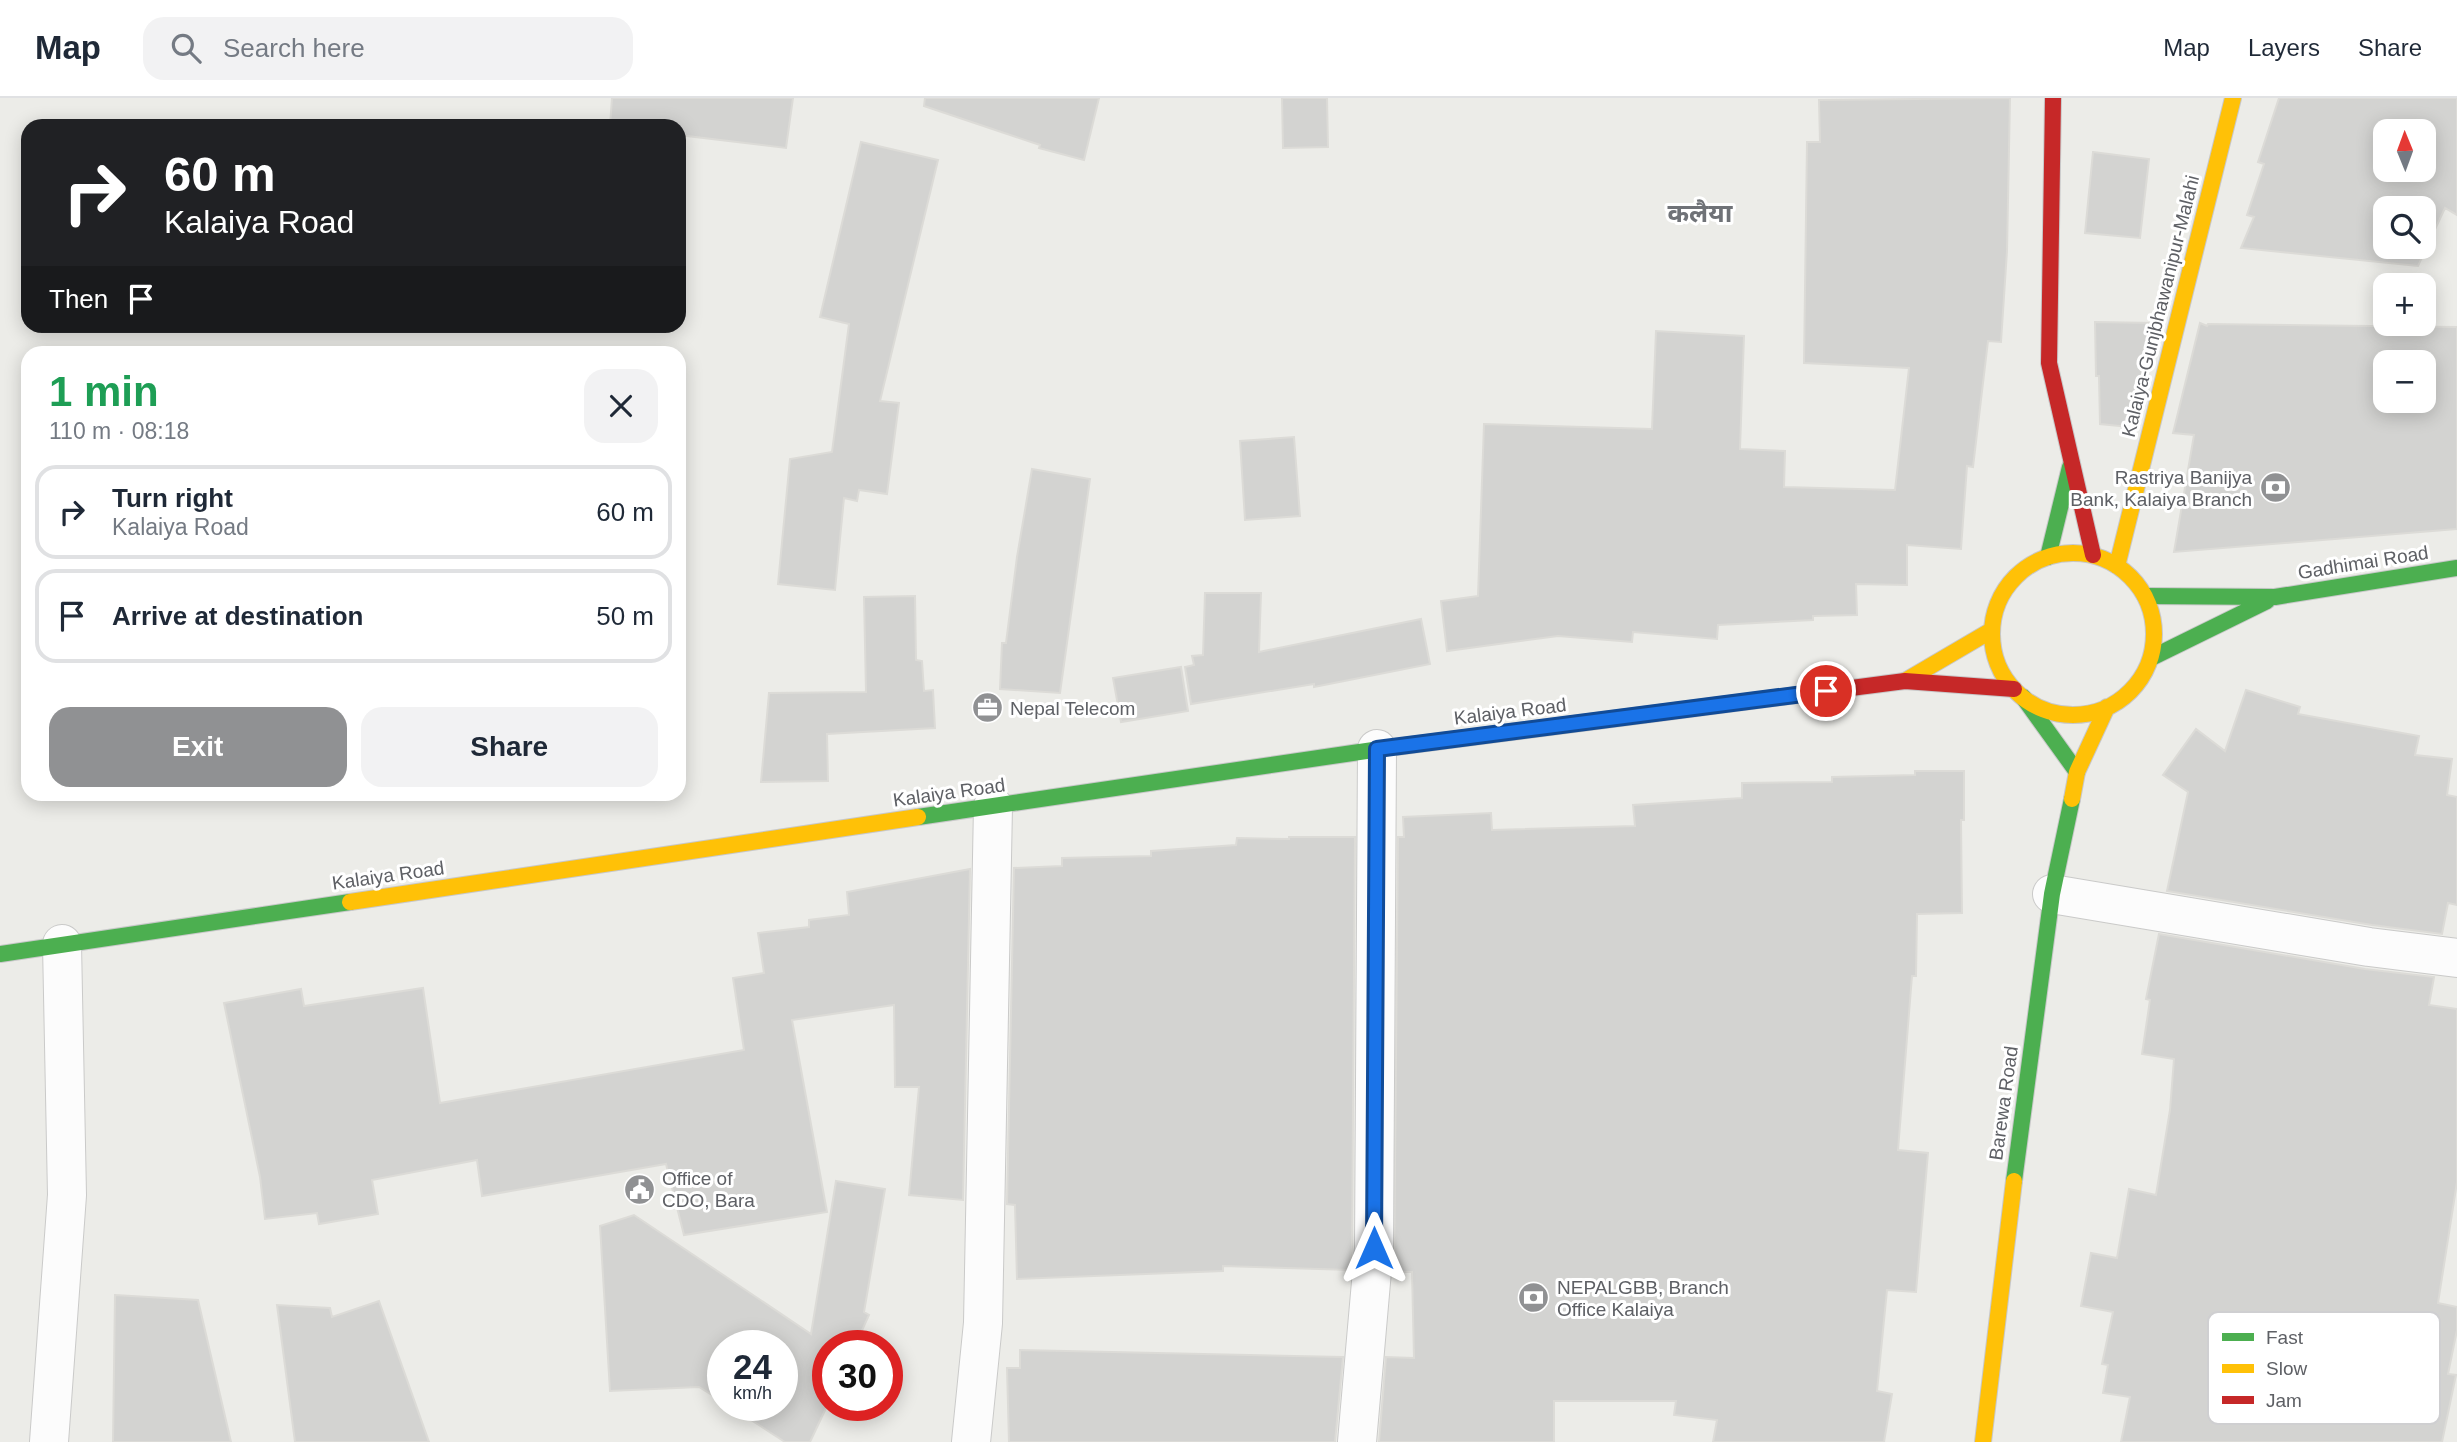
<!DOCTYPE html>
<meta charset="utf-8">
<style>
body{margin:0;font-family:Arial,"Noto Sans Devanagari",sans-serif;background:#f2f2f3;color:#1f2937;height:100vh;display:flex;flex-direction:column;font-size:26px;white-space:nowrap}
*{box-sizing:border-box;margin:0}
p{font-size:23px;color:#747a83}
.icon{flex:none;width:38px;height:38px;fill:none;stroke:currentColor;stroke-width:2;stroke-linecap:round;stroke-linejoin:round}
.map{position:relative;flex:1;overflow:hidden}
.drawer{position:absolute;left:21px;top:248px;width:665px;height:455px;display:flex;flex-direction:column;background:#fff;border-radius:21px;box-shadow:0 4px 18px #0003}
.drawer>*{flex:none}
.guide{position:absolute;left:21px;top:21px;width:665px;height:214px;border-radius:21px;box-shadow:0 4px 18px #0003;background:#202124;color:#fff;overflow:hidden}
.needle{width:46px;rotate:359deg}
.buttons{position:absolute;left:2373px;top:21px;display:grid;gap:14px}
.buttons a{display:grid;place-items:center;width:63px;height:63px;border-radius:14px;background:#fff;box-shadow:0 4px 18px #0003;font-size:35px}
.speed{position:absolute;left:707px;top:1232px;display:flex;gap:14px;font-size:35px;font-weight:700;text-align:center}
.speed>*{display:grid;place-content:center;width:91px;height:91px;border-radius:50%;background:#fff;box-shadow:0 4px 18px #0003;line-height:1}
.speed small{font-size:18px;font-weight:400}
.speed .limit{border:10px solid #d22;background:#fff;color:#111}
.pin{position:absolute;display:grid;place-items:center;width:60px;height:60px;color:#fff;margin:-30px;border:4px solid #fff;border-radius:50%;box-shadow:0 2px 7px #0007}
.me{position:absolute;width:77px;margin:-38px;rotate:0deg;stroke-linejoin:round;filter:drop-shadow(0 0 5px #0008)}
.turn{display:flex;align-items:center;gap:24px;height:147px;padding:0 28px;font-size:32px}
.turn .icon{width:91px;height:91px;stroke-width:2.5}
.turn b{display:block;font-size:49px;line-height:60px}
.then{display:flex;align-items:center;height:66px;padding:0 28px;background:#0003;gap:14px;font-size:26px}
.round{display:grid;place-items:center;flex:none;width:74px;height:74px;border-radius:21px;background:#f2f2f3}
.summary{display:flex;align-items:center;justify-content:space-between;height:119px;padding:0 28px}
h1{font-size:42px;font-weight:700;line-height:52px;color:#1e9e55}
.button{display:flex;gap:14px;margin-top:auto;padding:14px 28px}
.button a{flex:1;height:80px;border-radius:21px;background:#909193;color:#fff;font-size:28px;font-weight:700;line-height:80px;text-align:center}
.button a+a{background:#f2f2f3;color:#1f2937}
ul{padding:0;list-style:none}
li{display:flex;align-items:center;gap:21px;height:94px;margin:0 14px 10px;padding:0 14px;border:4px solid #e0e1e3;border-radius:21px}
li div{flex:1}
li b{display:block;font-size:26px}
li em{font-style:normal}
header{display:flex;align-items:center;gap:42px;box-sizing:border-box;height:98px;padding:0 35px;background:#fff;border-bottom:2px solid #e0e1e3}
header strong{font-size:33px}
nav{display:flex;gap:38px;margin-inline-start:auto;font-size:24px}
.search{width:490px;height:63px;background:#f2f2f3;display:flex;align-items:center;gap:18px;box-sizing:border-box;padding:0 24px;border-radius:21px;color:#747a83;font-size:26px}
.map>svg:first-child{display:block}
.building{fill:#d3d3d1;stroke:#dcdbd7;stroke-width:2;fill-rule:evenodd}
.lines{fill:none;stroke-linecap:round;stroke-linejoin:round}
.street-casing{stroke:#cacac9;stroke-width:40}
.fast-casing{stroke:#c8c8c9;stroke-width:18}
.slow-casing{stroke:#c8c8c9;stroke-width:18}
.jam-casing{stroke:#c8c8c9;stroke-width:18}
.street{stroke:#fcfcfc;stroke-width:38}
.fast{stroke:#4caf50;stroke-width:16}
.slow{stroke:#ffc107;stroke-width:16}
.jam{stroke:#c62828;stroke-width:16}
.route-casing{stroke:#114b97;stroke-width:18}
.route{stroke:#1a73e8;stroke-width:12}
.labels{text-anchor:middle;stroke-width:6;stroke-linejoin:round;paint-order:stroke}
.street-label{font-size:19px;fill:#5e6065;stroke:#fff}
.poi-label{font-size:19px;fill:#5e6065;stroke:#fff;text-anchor:start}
.district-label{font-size:26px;font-weight:bold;fill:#6f7277;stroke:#fff}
.key{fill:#fff;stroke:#cfcfd1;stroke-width:2}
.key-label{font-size:19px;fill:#5e6065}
</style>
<header>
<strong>Map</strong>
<div class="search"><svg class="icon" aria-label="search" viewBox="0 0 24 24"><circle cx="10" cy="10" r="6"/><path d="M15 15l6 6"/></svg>Search here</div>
<nav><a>Map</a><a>Layers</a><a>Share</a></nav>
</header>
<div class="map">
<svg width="2457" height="1344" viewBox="0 0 2457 1344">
<rect width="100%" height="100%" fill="#ecece8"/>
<path class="building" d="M612 0H793L786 50 679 37V28H610Z
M925 0H1099L1084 62 1039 50 1040 47 924 8Z
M1282 0H1327L1328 49 1283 50Z
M2010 0 2007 153 2001 244 1988 243 1973 369 1967 368 1961 451 1907 447V487L1856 486 1857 517 1813 518V522L1718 527 1717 541 1633 534 1632 544 1558 538 1447 553 1441 503 1478 498 1484 326 1652 331 1656 233 1744 238 1740 351 1785 353 1784 389 1895 392 1909 270 1804 265 1807 44H1820L1819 2Z
M2279 0H2457V117L2445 110 2418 168 2241 150 2254 119 2247 117 2264 66 2258 64ZM2385 33H2424V72H2385ZM2385 110H2424V149H2385Z
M861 44 938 62 880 303 899 305 887 396 859 392 857 403 844 400 835 492 778 486 790 361 832 354 849 226 820 219Z
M2093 54 2149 61 2140 140 2085 135Z
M2095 224 2155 225 2129 329 2100 326 2099 278H2096Z
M2200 225 2207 228 2208 226 2457 229V431L2174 454 2194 337 2173 335ZM2385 264H2424V303H2385Z
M1294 339 1300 418 1245 422 1240 343Z
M1032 371 1090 381 1060 595 1000 591 1002 545H1006L1017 459Z
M1205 495H1261L1259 554 1421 521 1430 566 1314 589V586L1191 606 1185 569 1194 567 1192 558 1203 557Z
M915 498 916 562 922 563 924 593 933 592 935 630 827 636 828 683 761 684 769 595 866 594 864 499Z
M1181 569 1188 613 1121 624 1113 580Z
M2246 592 2300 609 2298 616 2419 638 2415 657 2452 661 2447 697 2457 699V807L2448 805 2442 836 2372 827 2167 793 2188 694 2163 677 2196 631 2225 653Z
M1915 673H1964V722H1961L1962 815 1917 816 1916 878H1912L1898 1052 1928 1055 1916 1194 1887 1192 1877 1293 1892 1296 1884 1344H1713L1717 1322 1674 1317 1676 1303H1554V1344H1379L1386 1259 1414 1260 1412 1174H1394L1398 739H1404L1403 719 1491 715 1492 732 1635 728 1633 707 1742 700V685L1832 684V679L1915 677Z
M1289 739H1355L1352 1149 1350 1172 1223 1168V1173L1017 1181 1015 1107 1007 1106 1014 770 1062 768V760L1151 758V753L1236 747 1237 740 1289 741Z
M970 771 963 1102 909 1097 919 989H895L894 907 792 922 827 1114 684 1137 666 1066 482 1098 477 1062 372 1082 378 1116 319 1126 317 1115 265 1121 260 1079 224 905 301 891 304 908 423 890 440 1005 744 952 733 880 764 875 758 835 809 829V822L849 817 847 794Z
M2159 836 2365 871 2434 879 2429 907 2457 911V1084L2438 1205 2457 1209V1232L2448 1276 2456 1277 2442 1344H2121L2130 1299 2103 1295 2108 1267 2102 1266 2113 1214 2081 1208 2091 1155 2117 1160 2129 1091 2156 1097 2170 1012 2174 961 2142 956 2150 902 2146 901Z
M836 1083 885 1091 864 1214 869 1217 855 1248H828V1306L810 1344H785L728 1307H782V1248H723V1304L699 1289 610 1293 600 1128 634 1117 811 1236Z
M115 1197 198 1202 231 1344H113Z
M379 1203 429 1344H295L277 1207 330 1210 332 1219Z
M1020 1252 1343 1259 1335 1344H1009L1007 1270H1020Z"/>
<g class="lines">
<defs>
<path id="street" d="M2052 796 2369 849 2457 860
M49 1344 67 1097 62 846
M971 1344 983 1225 993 708
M1357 1344 1374 1150 1377 651"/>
<path id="fast" d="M2048 459 2070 369
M2145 498 2275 499 2457 470
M2151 560 2267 503
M2023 599 2077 674
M918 719 1380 651
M0 856 350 804
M2014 1083 2052 796 2072 701"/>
<path id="slow" d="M1992 536a81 81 0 1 1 162 0a81 81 0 1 1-162 0Z
M2117 468 2233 0
M1905 583 1992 532
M1380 651 1643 617
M2072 701 2077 674 2107 609
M350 804 918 719
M1983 1344 2014 1083"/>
<path id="jam" d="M2053 0 2049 265 2093 457
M1643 617 1905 583 2014 591"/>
</defs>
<use href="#street" class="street-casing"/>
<use href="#fast" class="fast-casing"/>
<use href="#slow" class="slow-casing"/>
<use href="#jam" class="jam-casing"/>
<use href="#street" class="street"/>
<use href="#fast" class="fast"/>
<use href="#slow" class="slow"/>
<use href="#jam" class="jam"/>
</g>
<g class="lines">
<defs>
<path id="route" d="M1374 1150 1377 651 1826 593"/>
</defs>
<use href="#route" class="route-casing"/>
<use href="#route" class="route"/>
</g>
<defs>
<symbol id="bank-disc" viewBox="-11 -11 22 22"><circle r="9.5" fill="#909193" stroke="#fff"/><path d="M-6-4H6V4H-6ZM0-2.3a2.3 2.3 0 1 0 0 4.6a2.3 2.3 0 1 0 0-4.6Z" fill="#fff"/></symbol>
<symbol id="office-disc" viewBox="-11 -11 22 22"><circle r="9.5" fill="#909193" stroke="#fff"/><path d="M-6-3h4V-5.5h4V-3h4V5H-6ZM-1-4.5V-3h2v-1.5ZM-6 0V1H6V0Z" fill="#fff"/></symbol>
<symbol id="civic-disc" viewBox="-11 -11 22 22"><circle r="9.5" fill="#909193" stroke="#fff"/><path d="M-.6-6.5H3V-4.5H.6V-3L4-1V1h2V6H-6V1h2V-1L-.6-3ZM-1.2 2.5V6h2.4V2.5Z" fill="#fff"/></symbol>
</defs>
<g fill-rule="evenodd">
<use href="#bank-disc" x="2258" y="372" width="35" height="35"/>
<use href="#office-disc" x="970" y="592" width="35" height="35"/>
<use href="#civic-disc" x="622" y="1074" width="35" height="35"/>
<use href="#bank-disc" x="1516" y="1182" width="35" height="35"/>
</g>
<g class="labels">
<g class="street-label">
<text transform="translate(2160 208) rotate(-76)" y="7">Kalaiya-Gunjbhawanipur-Malahi</text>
<text transform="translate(2363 464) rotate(-9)" y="7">Gadhimai Road</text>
<text transform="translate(1510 613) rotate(-7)" y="7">Kalaiya Road</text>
<text transform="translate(949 694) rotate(-8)" y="7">Kalaiya Road</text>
<text transform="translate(388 777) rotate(-8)" y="7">Kalaiya Road</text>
<text transform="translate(2003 1005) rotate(-82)" y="7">Barewa Road</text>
</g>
<g class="poi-label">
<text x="2252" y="386" text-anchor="end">Rastriya Banijya<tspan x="2252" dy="22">Bank, Kalaiya Branch</tspan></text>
<text x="1010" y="617">Nepal Telecom</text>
<text x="662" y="1087">Office of<tspan x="662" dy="22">CDO, Bara</tspan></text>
<text x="1557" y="1196">NEPALGBB, Branch<tspan x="1557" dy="22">Office Kalaiya</tspan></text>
</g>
<g class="district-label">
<text x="1700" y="124">कलैया</text>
</g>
</g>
<rect x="2208" y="1214" width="232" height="112" rx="10" class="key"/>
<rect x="2222" y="1235" width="32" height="8" fill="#4caf50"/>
<rect x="2222" y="1266" width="32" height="9" fill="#ffc107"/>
<rect x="2222" y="1298" width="32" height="8" fill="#c62828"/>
<g class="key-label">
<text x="2266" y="1246">Fast</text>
<text x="2266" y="1277">Slow</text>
<text x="2266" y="1309">Jam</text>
</g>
</svg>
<div class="buttons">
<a><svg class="needle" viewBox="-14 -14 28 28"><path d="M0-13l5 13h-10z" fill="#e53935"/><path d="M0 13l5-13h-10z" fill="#747a83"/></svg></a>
<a><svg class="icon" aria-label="search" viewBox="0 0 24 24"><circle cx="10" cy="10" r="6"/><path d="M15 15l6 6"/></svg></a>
<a>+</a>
<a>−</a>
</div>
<div class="speed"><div>24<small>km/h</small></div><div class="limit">30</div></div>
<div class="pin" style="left:1826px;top:593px;background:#d93025"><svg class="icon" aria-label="arrive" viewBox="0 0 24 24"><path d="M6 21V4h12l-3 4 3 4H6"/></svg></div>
<svg class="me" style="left:1374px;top:1150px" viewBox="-20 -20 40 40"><path d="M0-17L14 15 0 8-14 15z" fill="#1a73e8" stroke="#fff" stroke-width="4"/></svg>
<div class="guide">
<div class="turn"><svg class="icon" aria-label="right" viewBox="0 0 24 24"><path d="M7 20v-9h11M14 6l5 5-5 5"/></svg><div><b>60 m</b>Kalaiya Road</div></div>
<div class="then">Then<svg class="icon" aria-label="arrive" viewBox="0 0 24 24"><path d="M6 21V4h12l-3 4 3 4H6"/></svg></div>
</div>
<section class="drawer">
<div class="summary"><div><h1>1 min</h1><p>110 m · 08:18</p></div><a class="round"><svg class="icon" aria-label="close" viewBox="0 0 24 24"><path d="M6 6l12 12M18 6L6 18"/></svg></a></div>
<ul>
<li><svg class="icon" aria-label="right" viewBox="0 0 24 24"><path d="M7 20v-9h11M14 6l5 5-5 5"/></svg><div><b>Turn right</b><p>Kalaiya Road</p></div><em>60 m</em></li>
<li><svg class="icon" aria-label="arrive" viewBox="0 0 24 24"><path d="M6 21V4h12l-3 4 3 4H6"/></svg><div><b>Arrive at destination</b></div><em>50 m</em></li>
</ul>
<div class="button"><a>Exit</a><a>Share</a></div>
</section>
</div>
